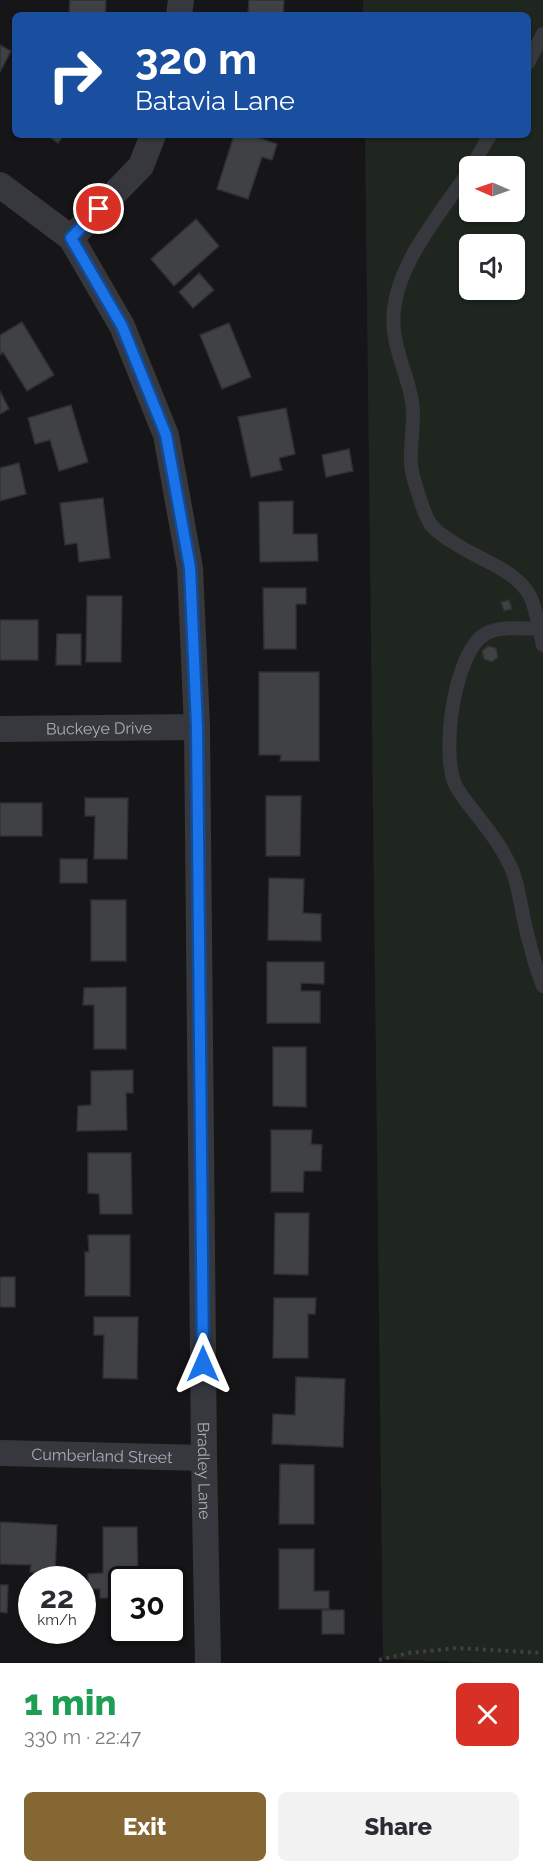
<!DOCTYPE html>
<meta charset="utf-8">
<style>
body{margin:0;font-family:Raleway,sans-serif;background:#f2f2f3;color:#2b2b33;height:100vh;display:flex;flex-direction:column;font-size:22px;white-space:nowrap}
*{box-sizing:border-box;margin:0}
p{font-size:20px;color:#7c7c81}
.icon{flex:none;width:33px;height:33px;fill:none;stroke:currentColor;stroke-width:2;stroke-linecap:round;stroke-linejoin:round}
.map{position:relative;height:1663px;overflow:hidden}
.details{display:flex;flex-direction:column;background:#fff;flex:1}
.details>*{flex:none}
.hud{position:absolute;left:12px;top:12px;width:519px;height:126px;border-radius:9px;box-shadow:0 2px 4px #0004;background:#1a4fa0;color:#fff;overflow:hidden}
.needle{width:39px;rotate:272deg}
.tools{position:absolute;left:459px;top:156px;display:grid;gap:12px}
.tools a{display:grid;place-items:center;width:66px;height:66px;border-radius:9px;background:#fff;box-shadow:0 2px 4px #0004;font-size:30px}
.speed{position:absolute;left:18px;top:1566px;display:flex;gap:12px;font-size:30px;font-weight:700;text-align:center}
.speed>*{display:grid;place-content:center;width:78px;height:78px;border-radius:50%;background:#fff;box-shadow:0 2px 4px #0004;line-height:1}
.speed small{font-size:15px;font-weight:400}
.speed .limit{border:3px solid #111;border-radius:9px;background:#fff;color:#111}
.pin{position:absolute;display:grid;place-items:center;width:51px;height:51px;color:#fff;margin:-26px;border:3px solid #fff;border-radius:50%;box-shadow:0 2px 6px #0007}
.me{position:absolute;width:66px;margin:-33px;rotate:0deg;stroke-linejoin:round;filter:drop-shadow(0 0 4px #0008)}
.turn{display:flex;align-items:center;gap:21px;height:126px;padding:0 24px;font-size:27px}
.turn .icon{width:78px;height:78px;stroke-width:2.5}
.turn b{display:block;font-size:42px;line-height:51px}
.round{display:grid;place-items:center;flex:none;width:63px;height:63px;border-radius:9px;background:#f2f2f3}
.summary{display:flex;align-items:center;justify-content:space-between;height:102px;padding:0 24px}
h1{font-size:36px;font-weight:800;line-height:45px;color:#1e9e55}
.cta{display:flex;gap:12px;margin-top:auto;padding:12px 24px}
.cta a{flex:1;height:69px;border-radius:9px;background:#856733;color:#fff;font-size:24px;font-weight:800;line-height:69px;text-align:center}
.cta a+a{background:#f2f2f3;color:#2b2b33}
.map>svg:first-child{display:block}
.green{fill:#1e261f;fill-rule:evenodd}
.building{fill:#404145;stroke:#303034;stroke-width:1.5}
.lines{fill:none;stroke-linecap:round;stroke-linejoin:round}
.path{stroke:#3d3f44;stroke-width:4;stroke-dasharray:3 4.5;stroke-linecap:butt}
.lane{stroke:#37383d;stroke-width:14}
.street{stroke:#37383d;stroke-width:26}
.route-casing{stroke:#114b97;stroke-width:15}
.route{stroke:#1a73e8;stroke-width:10}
.labels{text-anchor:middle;stroke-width:4.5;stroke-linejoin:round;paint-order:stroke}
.street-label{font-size:16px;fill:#a8adb8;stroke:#111113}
</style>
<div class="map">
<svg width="543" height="1663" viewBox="0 0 543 1663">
<rect width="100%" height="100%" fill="#161618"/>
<path class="green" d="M363 0H543V1663H491L383 1659 365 135H528V15H363ZM470 166H514V212H470ZM470 244H514V290H470Z"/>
<path class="building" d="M70 0H106L105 15H69Z
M249 0H284L283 15H248Z
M0 45 11 51 0 72Z
M47 135H64L58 143Z
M234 135H250L277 144 272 160 262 157 248 199 217 189Z
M196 219 219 246 174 286 151 259Z
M199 273 214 290 193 308 179 292Z
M22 322 54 375 27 391 3 352 0 355V335Z
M229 323 251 377 222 389 200 335Z
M0 391 9 409 0 414Z
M71 405 88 462 59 471 50 440 35 444 28 418Z
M286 408 295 454 279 458 282 470 251 477 238 417Z
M349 449 353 471 326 477 322 455Z
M19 463 26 494 0 501V468Z
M103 498 110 558 79 562 77 543 65 545 60 503Z
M293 501V534H317L318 561 260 562 259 502Z
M263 588H306V604H296V649H264Z
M87 596H122L121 662H86Z
M509 600 512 609 504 611 501 602Z
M0 620H38V660H0Z
M57 634H81V665H56Z
M488 646 496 648 498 657 492 662 484 659 482 651Z
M259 672H319V761H280L281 755H259Z
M266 796H301L300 856H266Z
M85 798H128L127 859H94L95 816H85Z
M0 803H42V836H0Z
M60 859H87V883H60Z
M269 878 304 879 303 913 321 914V941L268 940Z
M91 900H126V961H91Z
M267 962H324V984L301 983V991H320V1023H267Z
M126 987V1049H94V1005H83L84 988Z
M273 1047H306V1107L273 1106Z
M133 1070V1093H126L127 1130 77 1131 78 1106 91 1105V1071Z
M271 1130H312L311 1144 322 1145 321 1171H304L303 1192H271Z
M88 1153H131L132 1214H100L99 1194 88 1193Z
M275 1213H309L308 1275 274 1274Z
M88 1235H130V1296H85V1252H89Z
M0 1277H15V1307H0Z
M274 1298H316L315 1314H308V1358H273Z
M94 1317H138L137 1379 103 1378 104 1335H94Z
M296 1377 345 1379 343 1447 272 1444 273 1414 295 1415Z
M280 1464 314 1465V1524H279Z
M0 1522 57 1525 55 1573 30 1572 31 1565 0 1564Z
M103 1527H137L138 1580H122V1598H100V1589H88V1574L103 1573Z
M279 1549H314V1591H329V1609H279Z
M0 1585H8L7 1613 0 1612Z
M322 1610H344V1634H322Z"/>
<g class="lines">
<path class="path" d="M379 1660 409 1653 456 1648 543 1653"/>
<path class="lane" d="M528 63 543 34
M472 166 490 135
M470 170C439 216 387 273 394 331 397 360 413 386 413 415 413 432 410 448 411 465 412 475 416 486 419 496 422 506 425 516 431 525 440 536 453 542 464 549 486 562 517 572 530 596 537 611 539 629 543 645
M543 629C525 629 500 625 485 634 454 653 441 752 455 784 460 795 469 805 476 814 490 832 504 850 513 872 519 889 521 907 525 925 530 946 535 966 543 986"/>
<g class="street">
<path d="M179 15 181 0"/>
<path id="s1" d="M0 185 71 238 122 326 166 435 190 568 197 727 204 1458 208 1663"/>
<path d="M71 238 141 166 153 135"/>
<path id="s2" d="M0 729 197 727"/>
<path id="s3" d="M0 1453 204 1458"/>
</g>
</g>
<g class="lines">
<defs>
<path id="route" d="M99 209 71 238 122 326 166 435 190 568 197 727 203 1364"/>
</defs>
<use href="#route" class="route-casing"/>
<use href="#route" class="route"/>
</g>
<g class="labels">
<g class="street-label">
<text dy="6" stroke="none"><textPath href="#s2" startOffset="99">Buckeye Drive</textPath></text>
<text dy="6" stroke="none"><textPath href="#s3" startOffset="102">Cumberland Street</textPath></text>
<text dy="6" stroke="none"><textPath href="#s1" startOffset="1346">Bradley Lane</textPath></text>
</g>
</g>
</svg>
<div class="tools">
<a><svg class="needle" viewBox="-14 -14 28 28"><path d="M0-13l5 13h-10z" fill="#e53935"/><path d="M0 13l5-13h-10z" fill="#7c7c81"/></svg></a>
<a><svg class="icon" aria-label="sound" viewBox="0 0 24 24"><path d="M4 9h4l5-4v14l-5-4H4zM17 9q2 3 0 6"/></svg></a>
</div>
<div class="speed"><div>22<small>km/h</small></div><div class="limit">30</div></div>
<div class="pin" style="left:99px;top:209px;background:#d93025"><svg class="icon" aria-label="arrive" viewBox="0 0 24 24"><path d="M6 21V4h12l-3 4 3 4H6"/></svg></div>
<svg class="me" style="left:203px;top:1364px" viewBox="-20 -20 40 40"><path d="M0-17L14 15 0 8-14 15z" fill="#1a73e8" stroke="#fff" stroke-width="4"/></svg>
<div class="hud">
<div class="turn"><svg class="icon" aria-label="right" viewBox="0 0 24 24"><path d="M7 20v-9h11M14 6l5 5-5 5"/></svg><div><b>320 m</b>Batavia Lane</div></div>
</div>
</div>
<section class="details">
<div class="summary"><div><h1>1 min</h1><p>330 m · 22:47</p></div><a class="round" style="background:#d93025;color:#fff"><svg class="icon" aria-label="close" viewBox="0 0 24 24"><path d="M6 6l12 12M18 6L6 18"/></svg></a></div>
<div class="cta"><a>Exit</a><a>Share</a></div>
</section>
